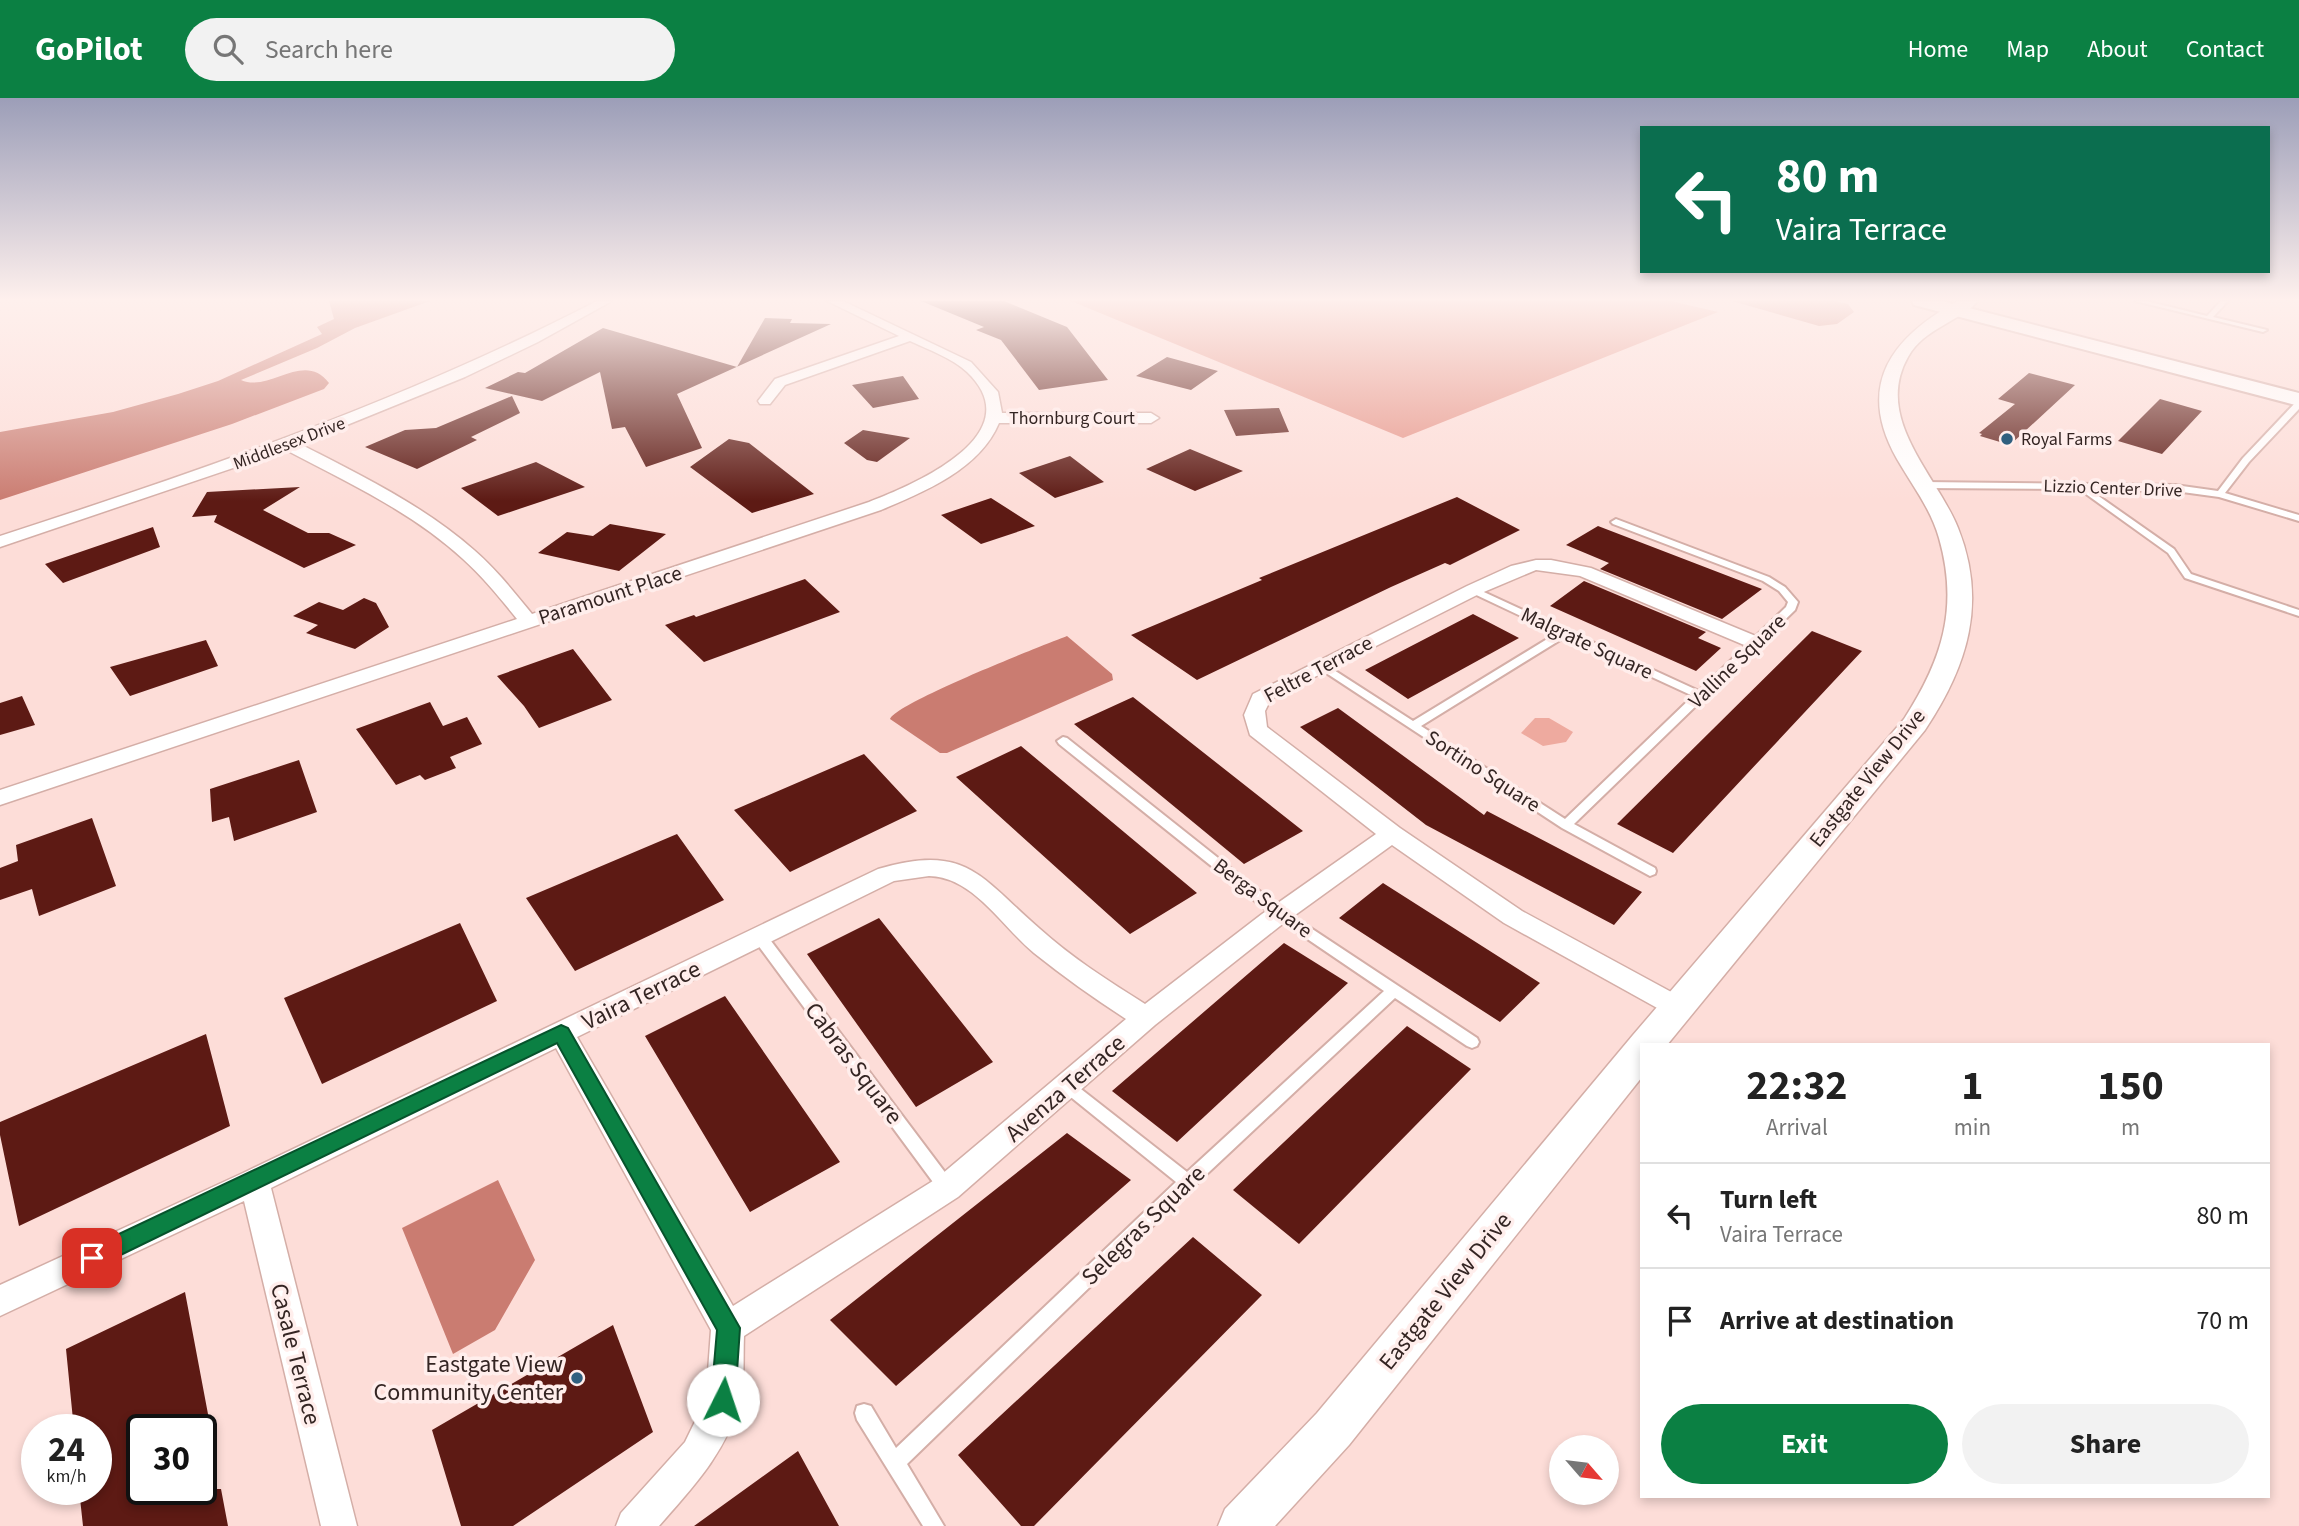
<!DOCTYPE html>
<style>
body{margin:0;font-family:"Source Sans 3",sans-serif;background:#f2f2f2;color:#222;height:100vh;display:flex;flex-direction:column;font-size:26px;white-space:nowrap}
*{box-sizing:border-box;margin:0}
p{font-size:23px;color:#767676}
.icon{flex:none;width:38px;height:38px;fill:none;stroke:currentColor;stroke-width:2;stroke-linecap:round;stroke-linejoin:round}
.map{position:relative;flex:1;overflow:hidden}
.drawer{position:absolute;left:1640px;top:945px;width:630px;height:455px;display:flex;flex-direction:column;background:#fff;border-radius:0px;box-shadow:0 4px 10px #0003}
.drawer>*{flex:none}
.guide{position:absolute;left:1640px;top:28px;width:630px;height:147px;border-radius:0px;box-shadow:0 4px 10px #0003;background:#0b6e4f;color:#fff;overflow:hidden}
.needle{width:46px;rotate:118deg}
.tools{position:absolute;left:1549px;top:1337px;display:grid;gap:14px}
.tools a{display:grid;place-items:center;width:70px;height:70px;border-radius:50%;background:#fff;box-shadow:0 4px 10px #0003;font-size:35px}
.speed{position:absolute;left:21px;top:1316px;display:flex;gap:14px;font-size:35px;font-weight:700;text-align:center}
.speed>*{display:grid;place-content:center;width:91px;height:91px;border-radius:50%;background:#fff;box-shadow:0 4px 10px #0003;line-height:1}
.speed small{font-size:18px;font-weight:400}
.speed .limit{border:4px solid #111;border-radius:10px;background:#fff;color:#111}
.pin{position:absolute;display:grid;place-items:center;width:60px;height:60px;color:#fff;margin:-30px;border-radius:14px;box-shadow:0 4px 10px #0006}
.me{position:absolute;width:77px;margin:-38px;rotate:4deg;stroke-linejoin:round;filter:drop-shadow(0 0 5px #0008)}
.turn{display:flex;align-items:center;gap:24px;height:147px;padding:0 21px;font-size:32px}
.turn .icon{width:91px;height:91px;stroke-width:2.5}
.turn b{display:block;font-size:49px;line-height:60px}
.eta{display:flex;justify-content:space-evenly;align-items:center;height:119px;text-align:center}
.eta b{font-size:42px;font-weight:700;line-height:49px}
.cta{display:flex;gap:14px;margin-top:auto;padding:14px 21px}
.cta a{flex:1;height:80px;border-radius:42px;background:#0b8043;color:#fff;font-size:28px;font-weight:700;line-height:80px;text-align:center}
.cta a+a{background:#f2f2f2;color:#222}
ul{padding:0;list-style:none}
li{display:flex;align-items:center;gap:21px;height:105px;padding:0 21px;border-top:2px solid #e0e0e0}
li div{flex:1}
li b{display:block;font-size:26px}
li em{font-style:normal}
header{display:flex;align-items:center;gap:42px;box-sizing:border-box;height:98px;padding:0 35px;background:#0b8043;color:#fff}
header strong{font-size:33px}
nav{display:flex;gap:38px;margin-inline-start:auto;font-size:24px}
.search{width:490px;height:63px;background:#f2f2f2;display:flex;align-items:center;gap:18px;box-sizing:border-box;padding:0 24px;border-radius:38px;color:#767676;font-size:26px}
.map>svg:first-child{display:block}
.green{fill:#eeaa9f}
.forest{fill:#e69589}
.water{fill:#ca7c71}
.building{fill:#5d1a14}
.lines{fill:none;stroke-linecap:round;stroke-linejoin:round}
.service-casing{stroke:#d4aea7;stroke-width:4}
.minor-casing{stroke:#d4aea7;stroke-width:3}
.tertiary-casing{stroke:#d4aea7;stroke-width:3}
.secondary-casing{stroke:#d4aea7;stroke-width:4}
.service{fill:#fff;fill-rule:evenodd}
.minor{fill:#fff;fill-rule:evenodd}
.tertiary{fill:#fff;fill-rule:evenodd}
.secondary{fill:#fff;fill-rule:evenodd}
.route{fill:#0b8043;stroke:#07532c;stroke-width:2}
.poi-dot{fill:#30607f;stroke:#ffeeec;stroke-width:2.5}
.labels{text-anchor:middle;stroke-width:7;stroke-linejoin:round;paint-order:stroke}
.far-street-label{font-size:18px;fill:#342523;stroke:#ffeeec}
.far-poi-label{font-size:18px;fill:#342523;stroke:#ffeeec;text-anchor:start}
.street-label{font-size:21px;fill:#342523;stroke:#ffeeec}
.near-street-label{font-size:24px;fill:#342523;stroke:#ffeeec}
.near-poi-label{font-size:24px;fill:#342523;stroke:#ffeeec;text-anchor:end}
</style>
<header>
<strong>GoPilot</strong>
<div class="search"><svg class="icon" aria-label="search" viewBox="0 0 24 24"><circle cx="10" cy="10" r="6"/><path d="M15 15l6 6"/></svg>Search here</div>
<nav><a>Home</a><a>Map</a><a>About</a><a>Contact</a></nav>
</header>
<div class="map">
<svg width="2299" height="1428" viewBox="0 0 2299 1428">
<rect width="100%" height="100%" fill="#fdddd8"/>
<path class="green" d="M1535 620H1549L1573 634 1566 644 1543 648 1521 635Z"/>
<path class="forest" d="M1071 203H1671L1718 214 1403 340Z"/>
<path class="water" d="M329 203H430L355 230 317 250 241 282C270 295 304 252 329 285L324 291 232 326 0 402V334L113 314 178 296 218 283 322 236 317 229 334 221Z
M1732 203H1834L1848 206 1854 214 1837 226 1819 228Z
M1067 538 1112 576 1113 582 947 655H940L890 621C898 604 1041 548 1067 538Z
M498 1082 535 1162 495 1232 453 1256 402 1130Z"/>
<path class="building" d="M921 203H1004L1067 229 1108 282 1039 292 1001 242 976 232 984 229Z
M765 220 792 221 790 225 831 226 677 296 702 350 646 369 625 329 612 331 600 274 542 303 485 290 518 274 525 275 603 230 737 269Z
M1167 259 1218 273 1191 292 1136 278Z
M2029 275 2075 287 2010 347 1980 338 1982 336 1979 335 2015 306 1998 301Z
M903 278 919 301 873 310 852 287Z
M512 298 520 315 471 339 477 342 417 371 365 349 405 332 436 330Z
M2160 301 2202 313 2162 356 2118 343Z
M1279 310 1289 334 1236 338 1224 312Z
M863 332 910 340 877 364 867 362 844 345Z
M729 341 749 345 814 396 752 415 690 369Z
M1190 351 1243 373 1195 393 1146 371Z
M1070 358 1104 384 1055 400 1019 375Z
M536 364 585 389 498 418 461 390Z
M300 389 263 412 308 435H329L356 447 304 470 214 424 217 417 192 419 207 394Z
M1457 399 1520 432 1450 467 1445 465 1391 489 1197 582 1131 537 1262 482 1259 480Z
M991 400 1035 428 981 446 941 417Z
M610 426 666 436 619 473 538 455 567 434 593 438Z
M1598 428 1762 491 1722 521 1600 471 1609 465 1566 447Z
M153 429 160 449 63 485 45 466Z
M805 481 840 514 704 564 665 527 694 517 696 519Z
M1584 483 1706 534 1698 540 1721 550 1696 573 1550 508Z
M364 500 376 505 389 529 355 551 306 535 318 527 293 518 319 504 343 512Z
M1473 516 1519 540 1408 601 1365 572Z
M1812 533 1862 553 1673 755 1617 726Z
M206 542 218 568 130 598 110 569Z
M573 551 612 602 539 630 524 608 497 578Z
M22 598 35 627 0 637V605Z
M1133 599 1303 733 1244 766 1074 626Z
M430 604 443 628 467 619 482 646 450 659 456 670 425 682 420 677 396 687 356 631Z
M1338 610 1484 717 1487 713 1642 794 1614 827 1426 727 1300 629Z
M1021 648 1197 795 1130 836 956 679Z
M864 656 917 713 790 774 734 712Z
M299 662 317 714 234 743 229 719 212 724 210 691Z
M92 720 116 788 39 818 32 791 0 802V770L18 763 16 747Z
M677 736 724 802 575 873 526 800Z
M1383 785 1540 885 1500 924 1339 820Z
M879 820 993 964 916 1009 807 856Z
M460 825 497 903 322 986 284 900Z
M1284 845 1348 885 1177 1044 1112 993Z
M725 898 840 1064 750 1114 645 938Z
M1407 928 1471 971 1299 1146 1233 1092Z
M206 936 230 1028 19 1128 0 1037V1024Z
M1067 1035 1131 1082 896 1288 830 1222Z
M1193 1139 1262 1197 1034 1428H1021L958 1357Z
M185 1194 211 1332H142V1391H221L228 1428H83L79 1391H96V1332H74L66 1251Z
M613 1227 653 1334 513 1428H461L432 1332Z
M798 1353 839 1428H694Z"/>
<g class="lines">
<defs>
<path id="service" d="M2135 203H2146L2207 218 2221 203H2228L2213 219 2267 232 2263 234Z
M2296 304H2299V311L2249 364 2225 395 2299 417V423L2219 399 2175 393 2090 392 2174 451 2191 476 2299 512V518L2185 480 2168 455 2079 391 1924 390 1920 387 1924 384 2175 387 2218 393 2243 360Z
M1616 421 1769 479 1785 489 1798 504 1795 512 1574 726 1655 770 1656 773 1655 776 1650 778 1562 730 1314 567 1315 565H1323L1413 623 1557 535 1470 494 1468 492 1473 489 1699 593 1786 509 1788 504 1779 493 1763 483 1613 426 1611 424ZM1565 539 1693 598 1565 721 1421 628Z
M1063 639 1067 640 1285 813 1477 940 1479 944 1477 948 1472 950 1467 948 1395 900 1193 1089 907 1366 944 1428H923L857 1322 855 1315 857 1308 864 1306 871 1308 896 1350 1176 1084 1062 992 1059 988 1062 984 1067 982 1072 984 1187 1074 1384 893 1275 819 1059 646 1057 643Z
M760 834 765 835 953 1085 955 1090 953 1095 947 1097 941 1095 755 843 753 839 755 835Z"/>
<path id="minor" d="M597 203H612L538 244 465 279 300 346C360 377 423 407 474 452 496 471 514 494 532 516L869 404C916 386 1032 336 967 274 952 260 929 252 910 243L785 287 770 306H760L758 303 775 281 899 238 827 203H843L971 264 998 294 1002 315H1151L1159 320 1151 325H999C980 371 924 394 881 412L0 707V692L517 521C500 500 483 479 463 461 412 414 347 384 286 352L0 449V438C204 372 406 302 597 203Z
M1536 462H1551L1591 470 1763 541 1766 545 1756 551 1749 549 1580 478 1536 472 1479 496 1271 601 1265 613 1267 629 1400 730 1522 813 1686 902 1690 909 1686 916 1677 919 1668 916 1504 825 1392 747 1280 828 1155 927 958 1099 744 1238C743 1259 745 1283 740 1303 726 1355 693 1389 659 1428H616L621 1415 685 1344 706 1301 711 1232 556 950 271 1090 357 1428H321L244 1103 0 1218V1187L243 1075 878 771C967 745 979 778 1040 831 1072 860 1109 883 1145 906L1262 816 1376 736 1250 637 1244 617 1253 596 1467 488 1511 468ZM929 778C974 779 1002 829 1034 855 1064 879 1095 901 1126 921L936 1081 733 1208 577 939 894 783Z"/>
<path id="tertiary" d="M1958 203H1978C1961 223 1924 230 1908 259 1873 321 1937 377 1958 430 1988 505 1967 569 1925 632L1667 947H1642V979L1349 1347 1275 1428H1218L1225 1411 1317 1315 1633 937 1904 621C1942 562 1959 510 1939 440 1931 411 1912 387 1897 361 1855 287 1892 239 1958 203Z"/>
<path id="secondary" d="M1912 203H1942L2299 295V308L1914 207Z"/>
</defs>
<use href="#service" class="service-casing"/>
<use href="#minor" class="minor-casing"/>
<use href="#tertiary" class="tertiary-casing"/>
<use href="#secondary" class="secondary-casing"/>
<use href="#service" class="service"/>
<use href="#minor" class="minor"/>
<use href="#tertiary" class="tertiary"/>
<use href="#secondary" class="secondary"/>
</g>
<linearGradient id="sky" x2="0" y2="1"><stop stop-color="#9c9eb8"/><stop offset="0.5" stop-color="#fef0ed"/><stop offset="1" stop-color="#fef0ed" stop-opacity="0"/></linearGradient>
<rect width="2299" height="403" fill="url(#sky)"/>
<path class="route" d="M561 927 568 930 736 1223 740 1230 735 1302 732 1311 723 1314 715 1311 711 1302 717 1232 557 945 100 1167 92 1170 85 1167 81 1160 85 1152Z"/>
<g class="poi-dot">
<circle cx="2007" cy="341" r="7"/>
<circle cx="577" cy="1280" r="7"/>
</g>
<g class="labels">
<g class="far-street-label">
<text x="1072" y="326">Thornburg Court</text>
<text transform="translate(289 345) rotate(-21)" y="6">Middlesex Drive</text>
<text transform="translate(2113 390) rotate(2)" y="6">Lizzio Center Drive</text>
</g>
<g class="far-poi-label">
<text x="2021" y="347">Royal Farms</text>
</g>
<g class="street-label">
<text transform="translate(610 497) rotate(-18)" y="7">Paramount Place</text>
<text transform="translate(1587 545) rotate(25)" y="7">Malgrate Square</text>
<text transform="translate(1737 563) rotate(-44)" y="7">Valline Square</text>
<text transform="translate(1318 571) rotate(-28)" y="7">Feltre Terrace</text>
<text transform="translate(1483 673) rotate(33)" y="7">Sortino Square</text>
<text transform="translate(1867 680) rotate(-51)" y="7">Eastgate View Drive</text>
<text transform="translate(1263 800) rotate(37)" y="7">Berga Square</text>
</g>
<g class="near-street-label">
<text transform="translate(641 897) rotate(-26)" y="8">Vaira Terrace</text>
<text transform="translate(854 965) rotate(53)" y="8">Cabras Square</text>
<text transform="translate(1065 990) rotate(-41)" y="8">Avenza Terrace</text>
<text transform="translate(1143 1127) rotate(-44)" y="8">Selegras Square</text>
<text transform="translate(1445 1193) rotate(-51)" y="8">Eastgate View Drive</text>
<text transform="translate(296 1256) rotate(76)" y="8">Casale Terrace</text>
</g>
<g class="near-poi-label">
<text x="563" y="1274">Eastgate View<tspan x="563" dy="28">Community Center</tspan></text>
</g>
</g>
</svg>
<div class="tools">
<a><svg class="needle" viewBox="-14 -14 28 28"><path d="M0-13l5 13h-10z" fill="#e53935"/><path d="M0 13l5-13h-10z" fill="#767676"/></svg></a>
</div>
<div class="speed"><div>24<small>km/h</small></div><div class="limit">30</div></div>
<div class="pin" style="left:92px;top:1160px;background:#d93025"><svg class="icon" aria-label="arrive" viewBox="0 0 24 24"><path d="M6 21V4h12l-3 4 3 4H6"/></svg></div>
<svg class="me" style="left:723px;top:1302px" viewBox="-20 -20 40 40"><circle r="19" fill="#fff"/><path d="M0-13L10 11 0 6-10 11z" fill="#0b8043"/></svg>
<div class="guide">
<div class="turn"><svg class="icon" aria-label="left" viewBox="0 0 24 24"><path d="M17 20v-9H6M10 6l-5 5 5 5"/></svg><div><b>80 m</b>Vaira Terrace</div></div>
</div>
<section class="drawer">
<div class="eta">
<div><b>22:32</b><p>Arrival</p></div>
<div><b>1</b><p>min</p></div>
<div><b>150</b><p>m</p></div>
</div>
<ul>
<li><svg class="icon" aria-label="left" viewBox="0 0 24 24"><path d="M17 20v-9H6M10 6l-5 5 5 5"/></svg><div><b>Turn left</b><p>Vaira Terrace</p></div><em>80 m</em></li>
<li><svg class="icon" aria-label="arrive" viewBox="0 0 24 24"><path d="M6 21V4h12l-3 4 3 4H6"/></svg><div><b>Arrive at destination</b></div><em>70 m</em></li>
</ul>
<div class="cta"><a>Exit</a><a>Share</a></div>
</section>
</div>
